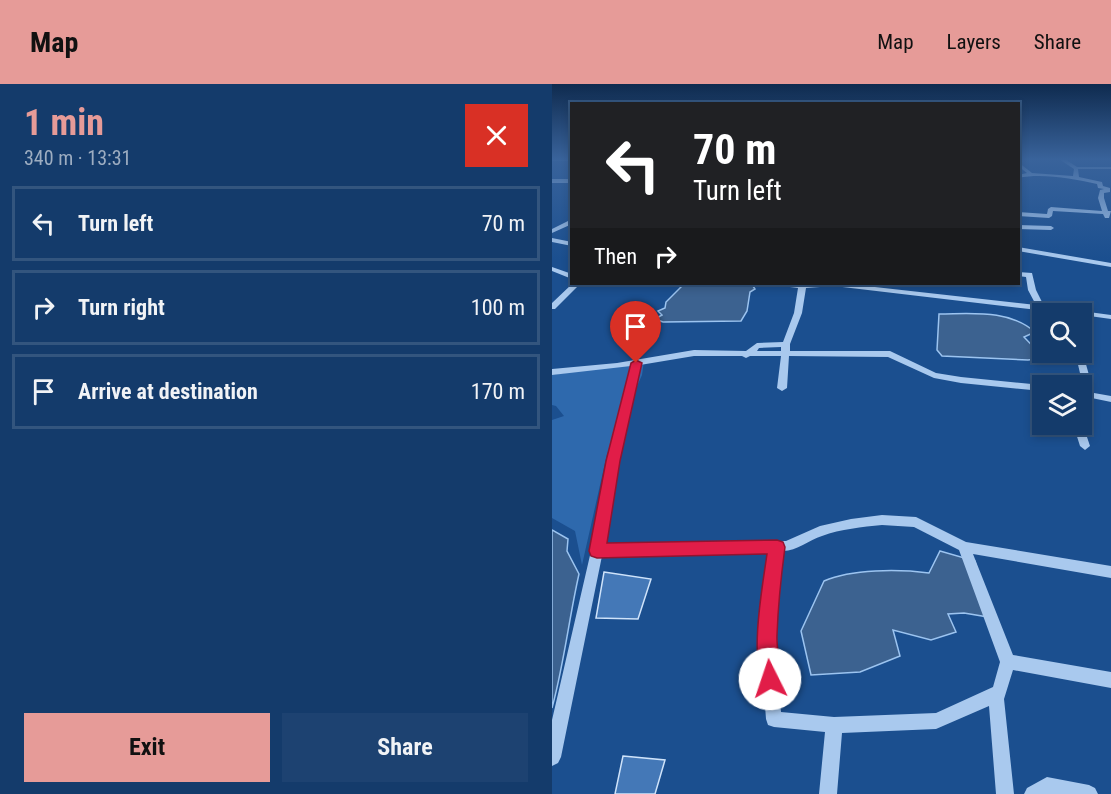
<!DOCTYPE html>
<meta charset="utf-8">
<style>
body{margin:0;font-family:"Roboto Condensed",sans-serif;background:#1d4271;color:#f1f3f6;height:100vh;display:flex;flex-direction:column;font-size:22px;white-space:nowrap}
*{box-sizing:border-box;margin:0}
p{font-size:20px;color:#9dadc1}
.icon{flex:none;width:33px;height:33px;fill:none;stroke:currentColor;stroke-width:2;stroke-linecap:round;stroke-linejoin:round}
.map{position:relative;flex:1;overflow:hidden}
.sheet{display:flex;flex-direction:column;background:#143b6b;width:552px}
.sheet>*{flex:none}
.hud{position:absolute;left:18px;top:18px;width:450px;height:183px;border-radius:0px;box-shadow:0 3px 9px #0003,0 0 0 2px #33557e;background:#202124;color:#fff;overflow:hidden}
.tools{position:absolute;left:480px;top:219px;display:grid;gap:12px}
.tools a{display:grid;place-items:center;width:60px;height:60px;border-radius:0px;background:#143b6b;box-shadow:0 3px 9px #0003,0 0 0 2px #33557e;font-size:30px}
.pin{position:absolute;display:grid;place-items:center;width:51px;height:51px;color:#fff;margin:-62px -26px;border-radius:50% 50% 50% 0;rotate:-45deg;box-shadow:0 0 6px #0007}
.pin .icon{rotate:45deg}
.me{position:absolute;width:66px;margin:-33px;rotate:356deg;stroke-linejoin:round;filter:drop-shadow(0 0 4px #0008)}
.turn{display:flex;align-items:center;gap:21px;height:126px;padding:0 24px;font-size:27px}
.turn .icon{width:78px;height:78px;stroke-width:2.5}
.turn b{display:block;font-size:42px;line-height:51px}
.then{display:flex;align-items:center;height:57px;padding:0 24px;background:#0003;gap:12px;font-size:22px}
.round{display:grid;place-items:center;flex:none;width:63px;height:63px;border-radius:0px;background:#1d4271}
.head{display:flex;align-items:center;justify-content:space-between;height:102px;padding:0 24px}
h1{font-size:36px;font-weight:700;line-height:45px;color:#e69b98}
.button{display:flex;gap:12px;margin-top:auto;padding:12px 24px}
.button a{flex:1;height:69px;border-radius:0px;background:#e69b98;color:#111;font-size:24px;font-weight:700;line-height:69px;text-align:center}
.button a+a{background:#1d4271;color:#f1f3f6}
ul{padding:0;list-style:none}
li{display:flex;align-items:center;gap:18px;height:75px;margin:0 12px 9px;padding:0 12px;border:3px solid #33557e;border-radius:0px}
li div{flex:1}
li b{display:block;font-size:22px}
li em{font-style:normal}
header{display:flex;align-items:center;gap:36px;box-sizing:border-box;height:84px;padding:0 30px;background:#e69b98;color:#111}
header strong{font-size:28px}
nav{display:flex;gap:33px;margin-inline-start:auto;font-size:21px}
main{display:flex;flex:1;min-height:0}
.map>svg:first-child{display:block}
.green{fill:#2e69ad}
.water{fill:#3c6290;stroke:#9cc4f0;stroke-width:1.5}
.building{fill:#4478b7;stroke:#cfe3fa;stroke-width:1.5}
.lines{fill:none;stroke-linecap:round;stroke-linejoin:round}
.minor{fill:#a9c9ee;fill-rule:evenodd}
.route{fill:#e11d48;stroke:#92132f;stroke-width:1.5}
</style>
<header>
<strong>Map</strong>
<nav><a>Map</a><a>Layers</a><a>Share</a></nav>
</header>
<main>
<section class="sheet">
<div class="head"><div><h1>1 min</h1><p>340 m · 13:31</p></div><a class="round" style="background:#d93025;color:#fff"><svg class="icon" aria-label="close" viewBox="0 0 24 24"><path d="M6 6l12 12M18 6L6 18"/></svg></a></div>
<ul>
<li><svg class="icon" aria-label="left" viewBox="0 0 24 24"><path d="M17 20v-9H6M10 6l-5 5 5 5"/></svg><div><b>Turn left</b></div><em>70 m</em></li>
<li><svg class="icon" aria-label="right" viewBox="0 0 24 24"><path d="M7 20v-9h11M14 6l5 5-5 5"/></svg><div><b>Turn right</b></div><em>100 m</em></li>
<li><svg class="icon" aria-label="arrive" viewBox="0 0 24 24"><path d="M6 21V4h12l-3 4 3 4H6"/></svg><div><b>Arrive at destination</b></div><em>170 m</em></li>
</ul>
<div class="button"><a>Exit</a><a>Share</a></div>
</section>
<div class="map">
<svg width="559" height="710" viewBox="0 0 559 710">
<rect width="100%" height="100%" fill="#1b4f8f"/>
<path class="green" d="M92 277 90 291 55 370 30 481 23 447 0 434V336L12 332 4 322 0 321V291Z"/>
<path class="water" d="M132 200 201 202 203 205 198 208 195 227 189 237 111 238 103 235 110 231 106 227 113 224 114 218Z
M387 230C419 230 457 225 483 248L472 253 492 274 476 276 390 272 385 266Z
M0 446 16 455 15 467 27 490C17 534 12 580 0 624Z
M388 467 423 477 436 533 412 529 396 530 404 548 379 556 341 546 348 572 308 588 259 591 249 547 272 497C300 485 346 485 377 489Z"/>
<path class="building" d="M52 488 99 495 86 535 44 534Z
M71 672 113 676 103 710H63Z"/>
<g class="lines">
<path class="minor" d="M0 75H20V77H0Z
M507 75H513L525 83H559V85H526L527 93 550 98 551 102 558 104V108L552 109V114L556 127H559L557 134H553L551 130 501 127 500 132 497 134 466 132V128L495 130 496 125 499 123 550 127 546 114 548 106 552 105 546 104 545 100C520 95 492 89 466 94V91L475 89 466 82V78L480 89 521 92 522 85Z
M0 95H20V99H0Z
M20 135V140L0 149V145Z
M466 141 499 142 502 144 499 146 466 145Z
M0 154 20 158V162L0 158Z
M466 163 559 179V183L466 167Z
M0 183 20 190V195L0 187Z
M466 188 480 189 484 206 492 222 559 231V235L530 231V230L495 227 496 230H490V231L486 226 282 202 254 204 250 229 238 260V267H338L384 289 409 293 490 301 492 302 490 307 409 299 382 294 336 273 237 272 235 304 230 307 225 304 229 272H198L194 274 190 272H142L88 281 66 377 52 461 234 457 268 442 299 435 330 431 364 433 414 458 559 482V494L421 470 461 571 559 588V604L461 586 452 615 462 710H444L437 622 384 645 290 649 285 710H267L273 648 222 643 216 641 214 635 208 555 211 508 218 468 50 472 9 673 6 679 0 682V636L39 467 56 377 79 282 0 291V285L65 279 142 266 194 267 205 259 231 258 242 229 246 204 230 202V200H296L484 221 476 206 474 193 466 192ZM229 263V267H205L207 264ZM330 441 362 443 407 466 448 578 441 603 384 629 282 633 229 628 222 555 225 508 231 467C245 467 257 456 270 452 289 445 310 443 330 441Z
M20 200H28L3 225H0V219Z
M530 266 542 309 559 312V318L530 312V306H532L523 268H530Z
M530 338 538 362 533 366 528 362 521 340H530Z
M495 693 537 701 543 704 546 710H472L475 704Z"/>
</g>
<linearGradient id="sky" x2="0" y2="1"><stop stop-color="#0f2b4f"/><stop offset="0.43" stop-color="#39639b"/><stop offset="1" stop-color="#39639b" stop-opacity="0"/></linearGradient>
<rect width="559" height="175" fill="url(#sky)"/>
<path class="route" d="M84 276 90 279 68 377 55 459 225 456 231 458 233 463C229 493 226 522 225 551 224 568 232 587 225 602L218 605 211 602C198 570 210 505 215 470L45 474 39 472 37 467 54 377 79 279Z"/>
</svg>
<div class="tools">
<a><svg class="icon" aria-label="search" viewBox="0 0 24 24"><circle cx="10" cy="10" r="6"/><path d="M15 15l6 6"/></svg></a>
<a><svg class="icon" aria-label="layers" viewBox="0 0 24 24"><path d="M12 4l9 5-9 5-9-5zM3 14l9 5 9-5"/></svg></a>
</div>
<div class="pin" style="left:84px;top:279px;background:#d93025"><svg class="icon" aria-label="arrive" viewBox="0 0 24 24"><path d="M6 21V4h12l-3 4 3 4H6"/></svg></div>
<svg class="me" style="left:218px;top:595px" viewBox="-20 -20 40 40"><circle r="19" fill="#fff"/><path d="M0-13L10 11 0 6-10 11z" fill="#e11d48"/></svg>
<div class="hud">
<div class="turn"><svg class="icon" aria-label="left" viewBox="0 0 24 24"><path d="M17 20v-9H6M10 6l-5 5 5 5"/></svg><div><b>70 m</b>Turn left</div></div>
<div class="then">Then<svg class="icon" aria-label="right" viewBox="0 0 24 24"><path d="M7 20v-9h11M14 6l5 5-5 5"/></svg></div>
</div>
</div>
</main>
